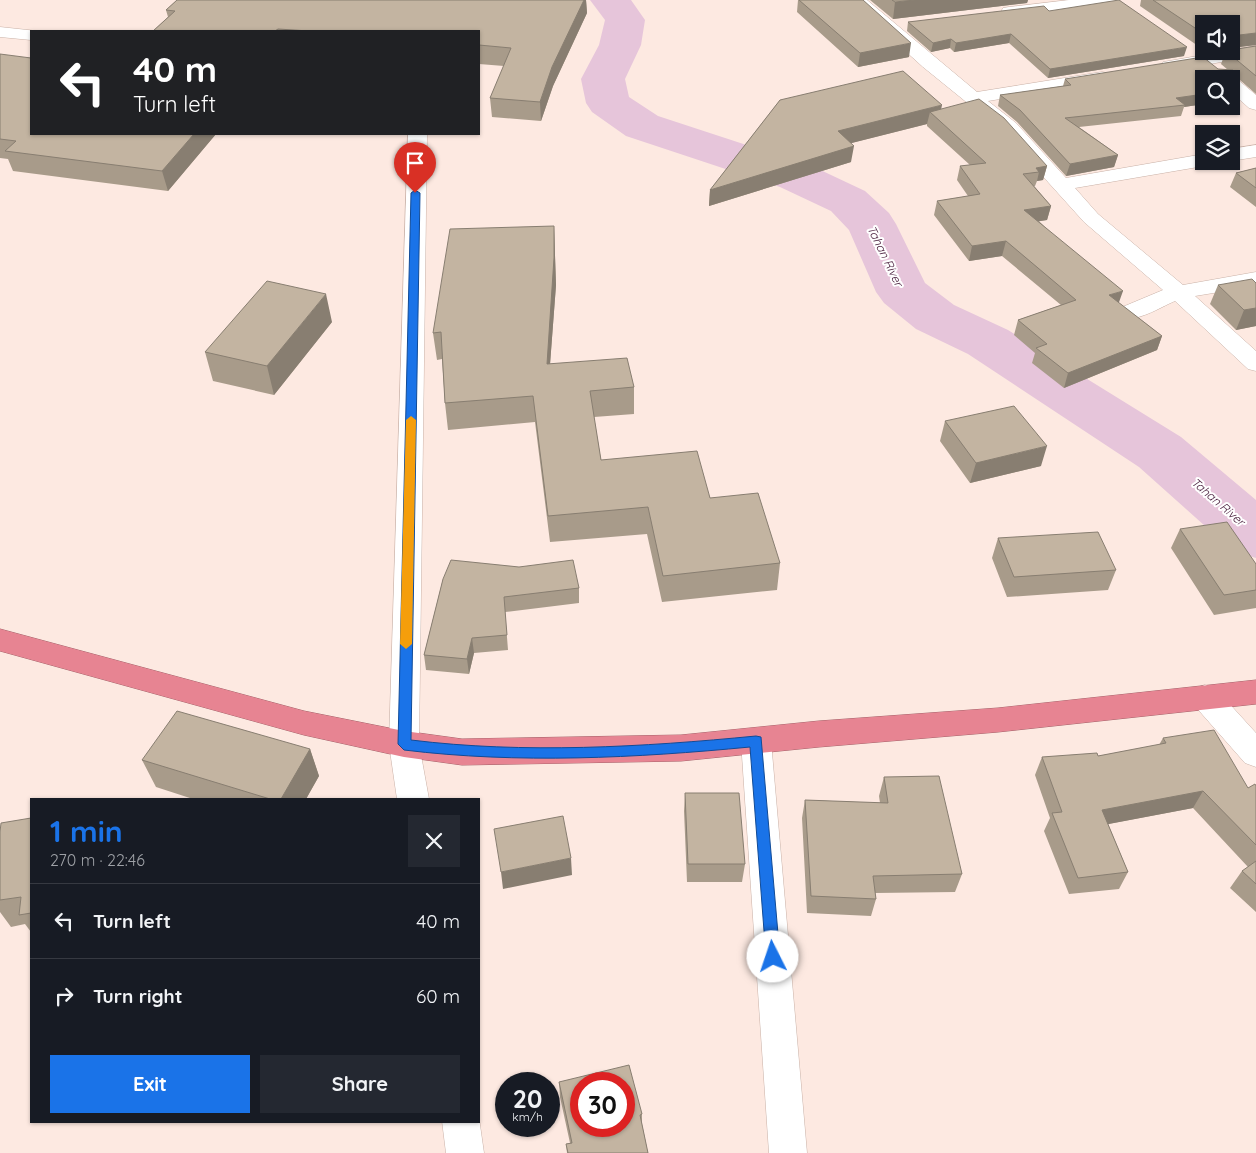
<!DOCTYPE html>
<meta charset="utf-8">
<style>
body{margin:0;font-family:Quicksand,sans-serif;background:#242831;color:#f1f3f6;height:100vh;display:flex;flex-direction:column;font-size:19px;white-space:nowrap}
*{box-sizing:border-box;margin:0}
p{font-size:16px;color:#9ea1a6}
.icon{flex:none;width:28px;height:28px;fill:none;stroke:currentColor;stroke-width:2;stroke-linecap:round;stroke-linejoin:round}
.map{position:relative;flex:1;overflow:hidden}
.sheet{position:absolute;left:30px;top:798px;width:450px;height:325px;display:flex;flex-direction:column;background:#171b24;border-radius:0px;box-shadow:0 1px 4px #0004}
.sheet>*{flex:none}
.hud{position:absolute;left:30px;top:30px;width:450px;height:105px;border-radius:0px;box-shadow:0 1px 4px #0004;background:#202124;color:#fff;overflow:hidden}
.fabs{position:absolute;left:1195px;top:15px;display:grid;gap:10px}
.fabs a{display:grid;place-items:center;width:45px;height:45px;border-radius:0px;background:#171b24;box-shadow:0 1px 4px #0004;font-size:25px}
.speed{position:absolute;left:495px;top:1072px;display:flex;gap:10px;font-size:25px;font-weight:700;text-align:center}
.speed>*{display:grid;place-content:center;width:65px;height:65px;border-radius:50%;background:#171b24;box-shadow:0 1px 4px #0004;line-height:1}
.speed small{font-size:12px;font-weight:400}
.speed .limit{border:8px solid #d22;background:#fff;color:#111}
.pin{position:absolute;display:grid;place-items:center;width:42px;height:42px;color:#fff;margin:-51px -21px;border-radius:50% 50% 50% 0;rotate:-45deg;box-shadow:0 0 5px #0007}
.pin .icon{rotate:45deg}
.me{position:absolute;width:55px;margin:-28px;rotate:356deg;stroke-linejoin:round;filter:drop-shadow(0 0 4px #0008)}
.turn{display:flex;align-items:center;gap:18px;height:105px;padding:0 20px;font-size:22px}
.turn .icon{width:65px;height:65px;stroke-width:2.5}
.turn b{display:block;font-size:35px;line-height:42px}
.round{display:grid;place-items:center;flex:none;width:52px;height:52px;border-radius:0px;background:#242831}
.head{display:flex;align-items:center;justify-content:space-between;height:85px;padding:0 20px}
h1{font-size:30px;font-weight:700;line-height:38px;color:#1a73e8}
.cta{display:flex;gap:10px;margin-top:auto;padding:10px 20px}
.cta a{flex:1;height:58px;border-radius:0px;background:#1a73e8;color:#fff;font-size:20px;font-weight:700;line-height:58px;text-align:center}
.cta a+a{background:#242831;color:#f1f3f6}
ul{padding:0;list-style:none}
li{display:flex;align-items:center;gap:15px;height:75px;padding:0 20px;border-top:1px solid #363941}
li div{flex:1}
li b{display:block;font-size:19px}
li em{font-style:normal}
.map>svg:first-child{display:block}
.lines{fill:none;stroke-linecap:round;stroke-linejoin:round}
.river{fill:#e6c5da;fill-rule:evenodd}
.street-casing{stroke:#c9b1a7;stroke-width:1}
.highway-casing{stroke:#a6626a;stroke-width:1}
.street{fill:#fff;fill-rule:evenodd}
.highway{fill:#e78492;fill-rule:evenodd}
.wall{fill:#a89b8a}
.shaded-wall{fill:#887e71}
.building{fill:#c3b4a1;stroke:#887e71;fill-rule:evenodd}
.route{fill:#1a73e8;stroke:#114b97}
.slow{fill:#f59e0b}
.labels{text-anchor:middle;stroke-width:4;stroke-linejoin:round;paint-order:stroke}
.far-water-label{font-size:12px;font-style:italic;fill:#4a203e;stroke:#fff}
</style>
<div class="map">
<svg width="1256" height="1153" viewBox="0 0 1256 1153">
<rect width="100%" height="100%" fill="#fde9e1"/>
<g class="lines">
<path class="river" d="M590 0H631L645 20 641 45 625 79 629 97 658 116 814 167 865 191 889 213 896 224 925 283 954 305 1008 330 1181 437 1256 500V558L1233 551 1139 467 968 354 916 329 884 303 876 292 849 230 831 211 780 187 626 136 592 112 586 103 581 79 599 45 605 20Z"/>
<defs>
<path id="street" d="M849 0H867L977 92 1102 72 1108 73 1111 77 1108 81 988 101 1016 123 1066 178 1204 154V161H1213L1204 166 1075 188 1098 214 1183 285 1256 272V286L1195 296 1256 351V371L1248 369 1175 301C1159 308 1138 322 1120 318L1117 313 1120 308 1163 290 1084 222 1002 131 923 67Z
M1069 0H1120L1118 4 1112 5 1009 17 1003 16 1001 12 1003 8 1009 7Z
M0 27 37 31H31V40L0 37Z
M1256 46V56L1169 71 1163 70 1160 66 1163 62 1169 61Z
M1231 78 1237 79 1256 95V110L1249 108 1231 92V79H1226Z
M408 134H427L419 744 429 799H397L389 744Z
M1256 145V157L1231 161V149Z
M1205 685 1216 689 1256 733V767L1245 763 1194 705 1190 697 1194 689Z
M756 728 767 732 771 741 807 1153H769L741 741 745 732Z
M479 1118 484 1153H446L442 1121H479Z"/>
<path id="highway" d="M0 629 304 711 404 731 462 739 681 735 819 721 998 708 1256 680V704L998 732 819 747 681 761 462 765 404 757 304 735 0 651Z"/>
</defs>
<use href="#street" class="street-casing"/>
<use href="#highway" class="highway-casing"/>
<use href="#street" class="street"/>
<use href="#highway" class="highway"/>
</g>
<path class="wall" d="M177 0H586L587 13 553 86 541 121 492 117 490 98 504 66 479 64V31H153L168 17 166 10Z
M798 0H863L909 57 858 67 797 12Z
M870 0H1028L1027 3 893 19Z
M1141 0H1256V45L1231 48V24H1204V50L1140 6Z
M1049 11 1184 56 1048 78 1009 43 954 52 950 48 931 52 907 31 908 22Z
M1256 46V94L1233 74V81L1240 88 1236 99 1231 100V79H1204V104L1184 107 1181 116 1079 127 1118 155 1114 167 1066 176 1017 122 998 106 1000 95 1063 86 1065 79 1218 69 1228 70 1221 64 1226 51Z
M0 54 31 134H216L168 191 13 171 8 159 0 158Z
M780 100 941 109 1047 166 1043 180 1037 181 1035 186H1034L1051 206 1047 220 1039 221 1119 303 1162 336 1157 350 1064 388 1032 363 1035 353 1014 335 1018 320 1061 305 1002 256 969 261 934 215 937 201 968 196 957 180 960 166 970 165 927 126V124L851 143V162L709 206 710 190Z
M1256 168V207L1230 187 1236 173Z
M554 226 556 285 550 364 634 387V414L594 417 601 460 710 498 780 563 777 590 662 602 647 534 550 542 535 422 448 430 445 403 442 359 437 360 433 333Z
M1256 283V326L1236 330 1210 304 1218 285Z
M332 322 274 395 213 381 205 352Z
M945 421 1041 466 970 483 940 441Z
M1180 529 1256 564V608L1214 615 1171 548Z
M998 538 1116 570 1108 590 1007 597 992 558Z
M443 579 579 588V603L505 612 508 650 474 653 469 674 426 670 424 655Z
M1163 738 1248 788 1256 786V912L1230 888 1242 871 1248 867 1193 808 1108 824 1128 872 1119 889 1069 894 1044 831 1050 818 1035 775 1042 757 1098 756 1159 745Z
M310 749 319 776 306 799H193L156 787 142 760Z
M884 777 962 874 955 892 875 893 876 899 871 916 807 913 802 818 805 800 880 803 879 796Z
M685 793 745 864 742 882H687L684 811Z
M31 818V932L25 924 11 927 0 912V832Z
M559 1082 642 1114V1124L648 1153H567L566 1144 570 1143 560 1097Z"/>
<path class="shaded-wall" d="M584 0H586L587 13 553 86 541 121 540 102 552 67Z
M915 0H1028L1027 3 893 19 895 2Z
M1256 33V45L1231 48V36Z
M1011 34 1009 43 954 52 956 43Z
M951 39 950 48 931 52 933 43Z
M911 43 909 57 858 67 860 53Z
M1187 47 1184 56 1048 78 1050 69Z
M1240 88 1236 99 1231 100V89Z
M1204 94V104L1184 107 1185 105 1176 98Z
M942 105 939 120 930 112 927 124 836 147 838 131Z
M194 134H216L168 191 162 171Z
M854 146 851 162 709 206 710 190Z
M1118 155 1114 167 1066 176 1070 164Z
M1047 166 1043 180 1037 181 1039 172 1036 168Z
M1051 206 1047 220 1021 224 1024 210Z
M554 226 556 285 548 391 547 364Z
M1006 241 1002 256 969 261 972 246Z
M1123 291 1118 305 1109 295Z
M326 294 332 322 274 395 267 366Z
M1256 308V326L1236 330 1244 310Z
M1162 336 1157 350 1064 388 1068 373Z
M1047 446 1041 466 970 483 976 463Z
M472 638 474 653 469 674 467 659Z
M310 749 319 776 306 799H281Z
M1203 791 1193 808 1093 827 1102 810Z
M571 858 572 875 503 889 501 872Z"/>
<path class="building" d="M177 0H584L552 67 540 102 490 98 511 48 479 45V31H309L278 29 275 31H153L175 11 166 10Z
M799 0H863L911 43 860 53Z
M892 0H915L895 2Z
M1119 0 1187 47 1050 69 1011 34 956 43 951 39 933 43 908 22 1044 6 1049 11Z
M1153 0H1256V33L1231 36V24H1204V34Z
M1256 46V76L1226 51H1231V50Z
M0 54 31 58V134H194L162 171 5 151 16 141 0 139Z
M1203 57 1218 69 1233 70V81L1240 88 1231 89V79H1204V94L1176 98 1185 105 1065 118 1118 155 1070 164 1020 110 1000 95 1071 85 1065 79Z
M903 71 942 105 838 131 854 146 710 190 780 100Z
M979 99 1004 118 1047 166 1036 168 1039 172 1023 174 1051 206 1024 210 1123 291 1109 295 1162 336 1068 373 1036 348 1047 344 1018 320 1076 300 1006 241 972 246 937 201 980 194 960 166 986 163 930 112Z
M1256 168V188L1236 173Z
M554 226V258L547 364 627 358 634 387 590 391 601 460 697 451 710 498 758 493 780 563 663 576 648 507 548 516 533 396 445 403 441 332 433 333 450 229Z
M1252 279 1256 283V308L1244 310 1218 285Z
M267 281 326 294 267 366 205 352Z
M1014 406 1047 446 976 463 945 421Z
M1227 522 1256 564V590L1224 595 1180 529Z
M1098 532 1116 570 1014 577 998 538Z
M451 560 519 567 573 560 579 588 504 597 507 635 472 638 467 659 424 655 443 579Z
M177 711 310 749 281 799H270L142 760Z
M1214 730 1248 788 1255 784 1256 786V845L1203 791 1102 810 1128 872 1078 878 1052 813 1062 812 1042 757 1097 753 1098 756 1166 743 1163 738Z
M939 776 962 874 873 876 876 899 811 896 805 800 888 803 884 777Z
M685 793H739L745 864H688Z
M563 816 571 858 501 872 494 829Z
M31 818V913L19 915 21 897 0 900V832L1 823Z
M1256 861V884L1242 871Z
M629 1065 642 1114 640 1115 648 1153H568L566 1144 572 1143 559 1082ZM581 1084H624V1126H581Z"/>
<path class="route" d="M415 190 420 193 411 740C524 754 643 747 756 736L761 737 780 957 778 961 773 963 768 961 766 957 750 747C636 758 518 764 404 750L398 744 411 193Z"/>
<path class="slow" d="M411 416 416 420 412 644 406 649 400 644 406 420Z"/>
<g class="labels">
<g class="far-water-label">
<text transform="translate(885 256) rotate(64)" y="4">Tahan River</text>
<text transform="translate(1218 502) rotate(41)" y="4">Tahan River</text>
</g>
</g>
</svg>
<div class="fabs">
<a><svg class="icon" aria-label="sound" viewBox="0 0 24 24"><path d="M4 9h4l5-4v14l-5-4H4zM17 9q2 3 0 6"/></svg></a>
<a><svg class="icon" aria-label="search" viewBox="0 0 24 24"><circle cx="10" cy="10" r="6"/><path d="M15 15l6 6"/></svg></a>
<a><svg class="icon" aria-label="layers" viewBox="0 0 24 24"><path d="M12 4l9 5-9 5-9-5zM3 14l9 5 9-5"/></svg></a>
</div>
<div class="speed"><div>20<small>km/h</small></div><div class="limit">30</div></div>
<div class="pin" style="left:415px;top:193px;background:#d93025"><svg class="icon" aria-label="arrive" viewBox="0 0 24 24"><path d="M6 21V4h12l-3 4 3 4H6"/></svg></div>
<svg class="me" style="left:773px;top:957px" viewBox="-20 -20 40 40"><circle r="19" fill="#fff"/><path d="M0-13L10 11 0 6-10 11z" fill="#1a73e8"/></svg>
<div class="hud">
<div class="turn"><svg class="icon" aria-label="left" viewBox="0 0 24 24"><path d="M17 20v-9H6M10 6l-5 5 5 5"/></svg><div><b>40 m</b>Turn left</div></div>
</div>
<section class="sheet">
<div class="head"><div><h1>1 min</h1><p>270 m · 22:46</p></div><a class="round"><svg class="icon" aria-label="close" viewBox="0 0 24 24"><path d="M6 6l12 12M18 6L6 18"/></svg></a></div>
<ul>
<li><svg class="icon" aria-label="left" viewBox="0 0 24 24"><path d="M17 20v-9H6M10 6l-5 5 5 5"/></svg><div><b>Turn left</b></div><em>40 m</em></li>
<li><svg class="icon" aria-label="right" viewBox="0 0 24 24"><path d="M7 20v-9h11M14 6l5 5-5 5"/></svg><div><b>Turn right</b></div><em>60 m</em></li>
</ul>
<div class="cta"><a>Exit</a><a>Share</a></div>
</section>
</div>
